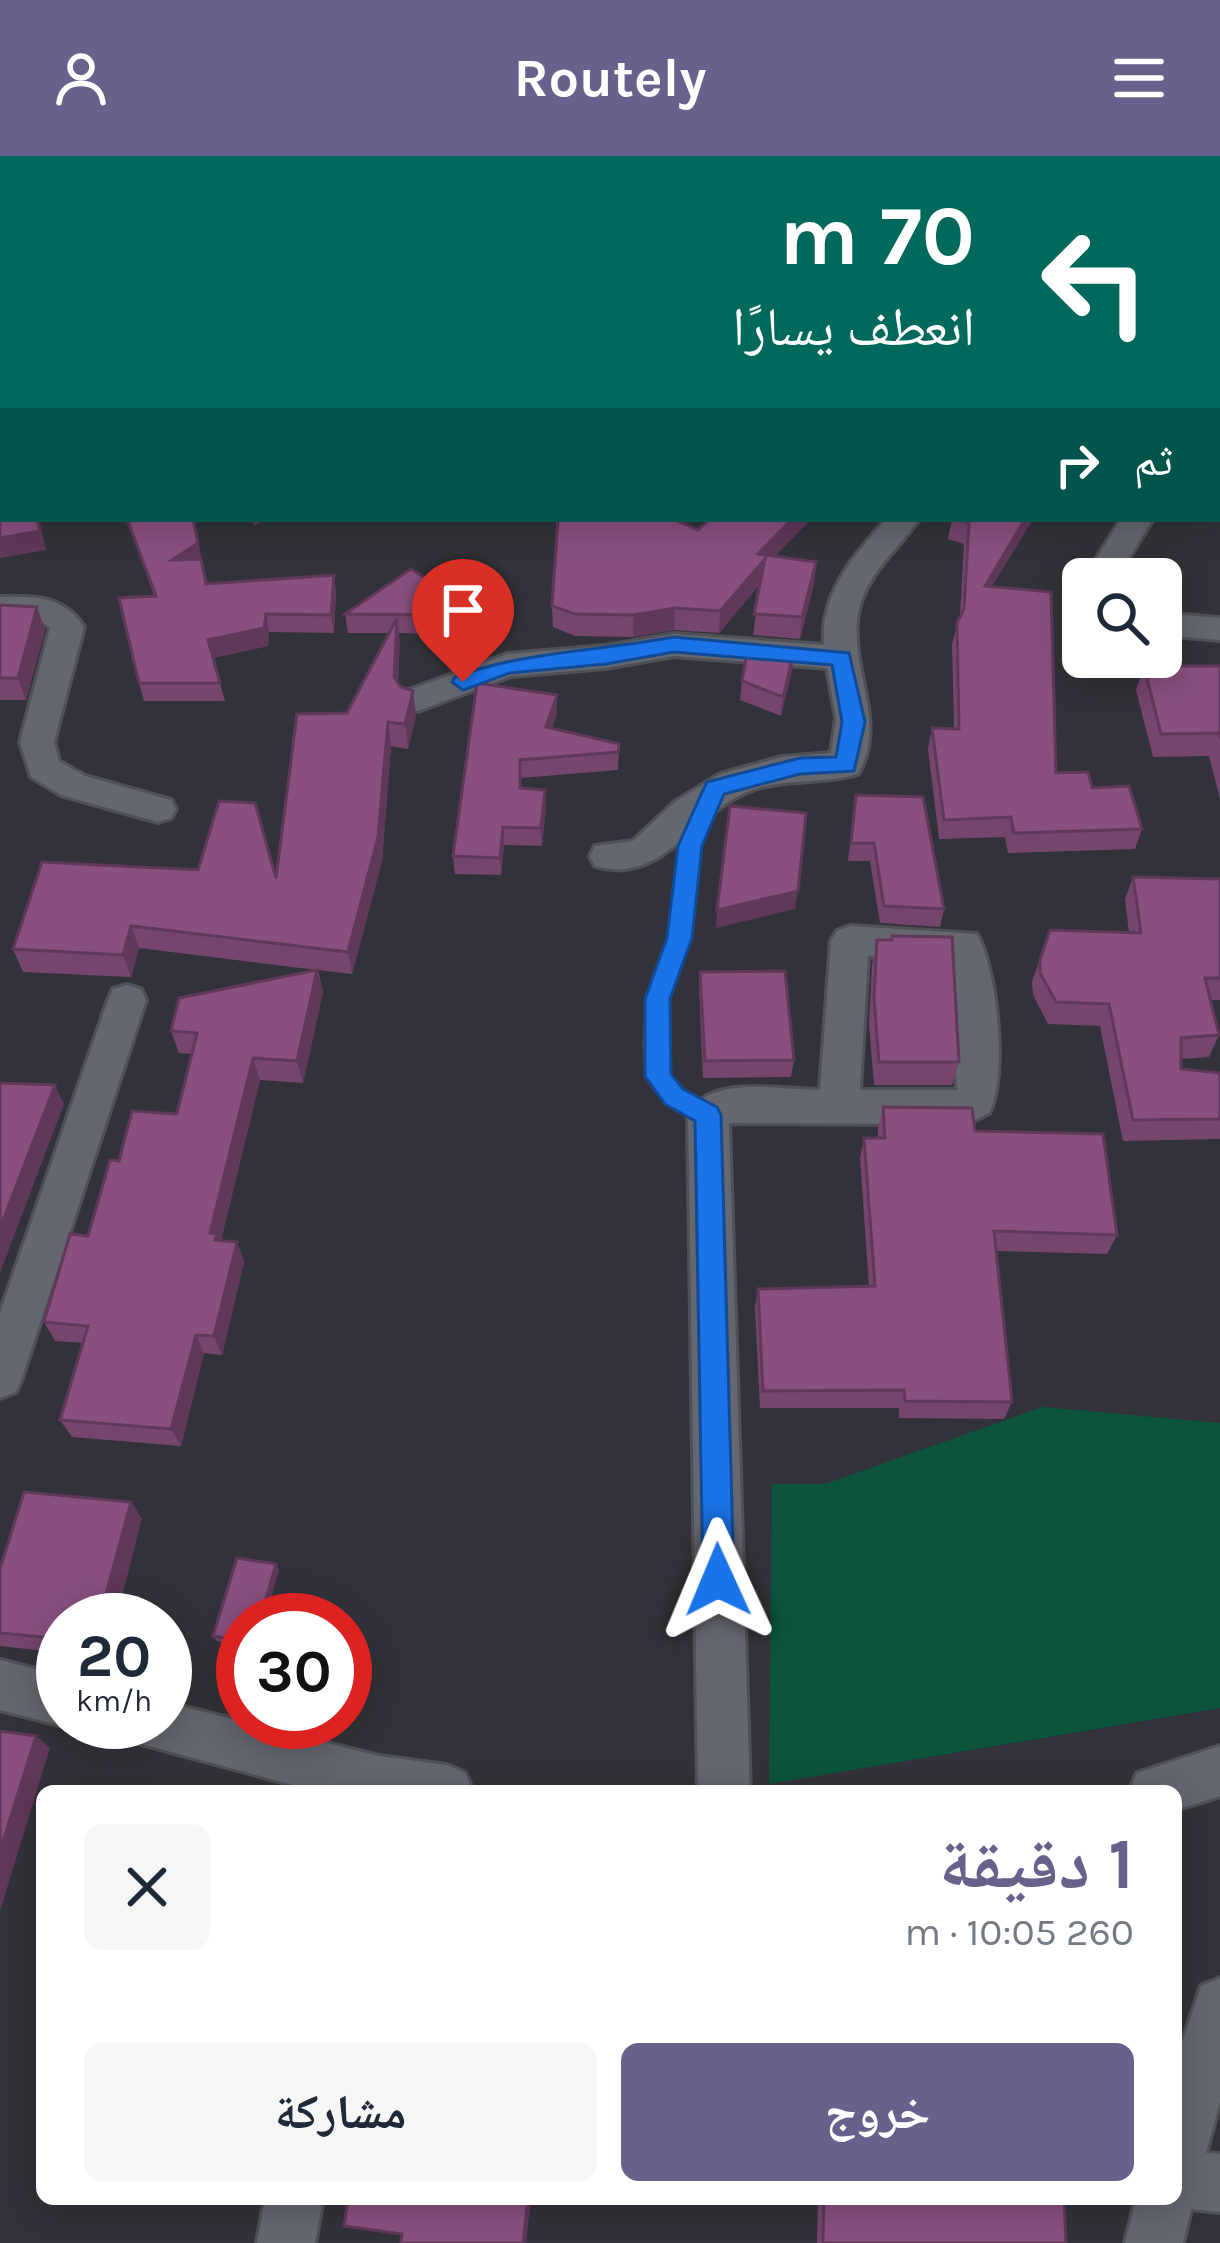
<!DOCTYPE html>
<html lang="ar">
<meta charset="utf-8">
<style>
body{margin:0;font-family:Karla,"Noto Naskh Arabic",sans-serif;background:#f6f6f7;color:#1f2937;direction:rtl;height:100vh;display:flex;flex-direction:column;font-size:45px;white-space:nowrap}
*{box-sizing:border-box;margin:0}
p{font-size:39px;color:#747a83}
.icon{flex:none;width:66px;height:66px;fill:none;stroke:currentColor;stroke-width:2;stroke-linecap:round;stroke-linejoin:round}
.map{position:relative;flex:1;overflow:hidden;direction:ltr}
.sheet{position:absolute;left:36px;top:1629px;width:1146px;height:420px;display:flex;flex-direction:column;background:#fff;border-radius:18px;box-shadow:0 6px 30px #0003;direction:rtl}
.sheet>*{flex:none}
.guide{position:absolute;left:0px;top:0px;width:1221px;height:366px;box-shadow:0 6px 30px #0003;direction:rtl;background:#00695c;color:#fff;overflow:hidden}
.buttons{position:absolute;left:1062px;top:402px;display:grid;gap:24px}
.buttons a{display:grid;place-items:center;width:120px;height:120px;border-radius:18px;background:#fff;box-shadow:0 6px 30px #0003;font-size:60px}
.speed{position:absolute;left:36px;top:1437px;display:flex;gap:24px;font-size:60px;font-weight:700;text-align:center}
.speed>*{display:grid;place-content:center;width:156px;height:156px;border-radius:50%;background:#fff;box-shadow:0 6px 30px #0003;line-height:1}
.speed small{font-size:30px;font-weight:400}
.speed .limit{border:18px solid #d22;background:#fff;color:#111}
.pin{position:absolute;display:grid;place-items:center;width:102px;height:102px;color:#fff;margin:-123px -51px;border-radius:50% 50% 50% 0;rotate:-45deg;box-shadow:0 0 12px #0007}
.pin .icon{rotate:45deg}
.me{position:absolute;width:132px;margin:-66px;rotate:359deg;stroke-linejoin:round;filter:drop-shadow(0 0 9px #0008)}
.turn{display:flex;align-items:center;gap:42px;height:252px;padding:0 48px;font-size:54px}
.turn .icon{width:156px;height:156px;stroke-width:2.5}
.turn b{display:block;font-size:84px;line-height:102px}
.then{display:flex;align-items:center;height:114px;padding:0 48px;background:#0003;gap:24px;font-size:45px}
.round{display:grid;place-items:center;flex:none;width:126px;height:126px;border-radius:18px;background:#f6f6f7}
.headline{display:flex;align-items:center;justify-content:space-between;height:204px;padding:0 48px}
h1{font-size:72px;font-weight:700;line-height:90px;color:#67628c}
.action{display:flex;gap:24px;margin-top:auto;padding:24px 48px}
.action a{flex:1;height:138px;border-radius:18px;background:#67628c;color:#fff;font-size:48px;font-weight:700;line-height:138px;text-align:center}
.action a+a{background:#f6f6f7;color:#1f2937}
header{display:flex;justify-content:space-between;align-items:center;height:156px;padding:0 48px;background:#67628c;color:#fff;font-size:54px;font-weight:700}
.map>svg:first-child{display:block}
.green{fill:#0c543c}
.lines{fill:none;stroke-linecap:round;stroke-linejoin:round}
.service-casing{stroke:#505157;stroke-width:6}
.minor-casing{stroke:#505157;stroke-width:6}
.service{fill:#65676f;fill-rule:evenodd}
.minor{fill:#65676f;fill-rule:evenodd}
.wall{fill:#76456d}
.shaded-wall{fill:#603859}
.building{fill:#89507f;stroke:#603859;stroke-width:3}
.route{fill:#1a73e8;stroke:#114b97;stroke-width:3}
</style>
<header><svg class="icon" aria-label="menu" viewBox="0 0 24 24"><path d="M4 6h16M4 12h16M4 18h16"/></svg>Routely<svg class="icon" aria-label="person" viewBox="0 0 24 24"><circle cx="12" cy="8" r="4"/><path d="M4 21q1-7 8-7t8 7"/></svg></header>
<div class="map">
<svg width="1220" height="2087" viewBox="0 0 1220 2087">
<rect width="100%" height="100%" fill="#32333a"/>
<path class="green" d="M1043 1251 1220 1267V1552L769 1628 772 1328H825Z"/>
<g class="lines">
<defs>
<path id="service" d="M710 638 719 644 699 690 688 782 668 843 665 879 668 918 681 934 715 953 718 959 715 965 708 967C686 959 660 946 650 923 646 915 647 904 646 895 643 843 662 823 670 777 676 743 677 656 710 638Z"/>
<path id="minor" d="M56 0H84L54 3Z
M3 51V69L0 70V52Z
M1218 52H1220L1218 69Z
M1220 236V254L1218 255V237Z
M886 363H919C899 392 870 415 860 449 844 505 890 564 858 618 822 629 783 621 747 636 692 659 662 730 595 710L590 700 595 690 633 685 676 645 720 618 782 601 831 597 836 562 827 512 674 500 606 512 511 520 418 555 406 551 401 543 406 535 507 498 606 490 674 478 824 489C820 437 854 400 886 363Z
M1121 363H1153L1116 423H1084Z
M0 441C34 440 64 440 84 471L54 586 59 605 85 620 171 644 176 653 171 662 158 666 61 639 31 621 20 586 50 472 38 463H0Z
M1161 457 1220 462V484L1161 479Z
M850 770 977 778C997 814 1008 920 989 957L967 968 729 967 750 1635H698L688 959C709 918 780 934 820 934L831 785 837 775ZM868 800 950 802 957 934H860Z
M127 829 141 833 146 844 22 1222 16 1236 0 1242V1157L108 844 113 833Z
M0 1504 63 1520V1566H72L63 1570 0 1554Z
M165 1546 379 1600 447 1609 465 1617 473 1635H315L127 1584 120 1566H165Z
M1220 1590V1640L1176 1654V1635H1129L1137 1617Z
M1220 1822V1946L1206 1997 1220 1998V2056L1191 2053 1183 2087H1125L1136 2043H1176V1905L1201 1830Z
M265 2043H323L315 2087H257Z"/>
</defs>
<use href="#service" class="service-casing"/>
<use href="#minor" class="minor-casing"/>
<use href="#service" class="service"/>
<use href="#minor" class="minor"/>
</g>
<path class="wall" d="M127 363 202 405 207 428 334 419 336 437 334 477 269 476 268 490 213 502 225 545H144L139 527 154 440Z
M710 363H811L775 400 816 406 814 428 800 483 753 479 760 428 719 477 674 474 633 481 575 480 553 471 552 450 698 374Z
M952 363H1033L992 430 1056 617 1092 632 1142 673 1135 693 1008 697 1005 681 939 683 928 593 932 572H954L952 488 960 460 964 388 948 383Z
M0 449 37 451 45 474 26 544H0Z
M440 449 434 478 399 477 398 527 416 559 408 593 391 590 382 705 352 818 318 814 323 836 303 927 260 924 221 1084 237 1086 244 1106 222 1199 204 1197 181 1290 72 1281 60 1264 83 1187 55 1185 44 1166 88 1080 119 1005 177 958 192 898 179 897 171 875 316 814 139 792 131 821 23 816 13 793 276 722 347 557 389 477H348L345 458Z
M1144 510H1220V643L1209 600 1153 601 1136 534Z
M792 514 781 560 740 544 742 525Z
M477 527 557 557 552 572 619 588 618 614 521 622V632L545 634 546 652 542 690 504 689 501 719 455 718 453 700Z
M856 639 944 753 940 771 880 767 870 705H848Z
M1133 721 1220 723V844H1210L1219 879 1209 901 1181 903V913L1220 917V983L1123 985 1100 870 1048 868 1033 839 1032 826 1050 774 1129 777 1125 743Z
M892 780 959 906 952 929H874L869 867 872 809 877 784H891Z
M700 816 794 904 791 921 703 922 699 833Z
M883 951 975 975 1117 1079 1107 1098 996 1095 1012 1246 1004 1263 899 1262V1252H760L755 1152 758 1133 869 1130 860 1002 864 982H878V972Z
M131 1346 142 1363 63 1464V1497L0 1490V1413Z
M279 1414 243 1464V1490L217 1485 213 1480Z
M818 2043H1064L1066 2087H817Z"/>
<path class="shaded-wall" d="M3 219V246L0 249V221Z
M37 363H39L46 394 0 402V382Z
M194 363 202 405 172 404Z
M253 363H266L254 370Z
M792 363H811L764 411 763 424 719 477 720 455 758 398Z
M1025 363H1033L980 450 985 430Z
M816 406 814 428 800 483 802 461Z
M334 419 336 437 334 477 331 459Z
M438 430 440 449 434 478 432 459Z
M37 451 45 474 26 544 18 522Z
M675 452 674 474 633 481 634 459Z
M266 458 269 476 268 490 212 502 208 484Z
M397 462 400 487 397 545 394 521Z
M794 495 792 514 781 560 783 541Z
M413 535 416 559 408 593 405 568Z
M557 539V557L547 589 546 571Z
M388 566 391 590 382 705 352 818 348 796Z
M545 634 546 652 542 690 541 672Z
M503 671 504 689 501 719 500 702Z
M798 735 795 753 716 772 717 754Z
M131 770 139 792 131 821 123 799Z
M317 814 323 836 303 927 297 905Z
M253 902 260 924 220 1086 223 1104 210 1077Z
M55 929 64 948 0 1117V1072Z
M237 1086 244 1106 222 1199 214 1180Z
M196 1179 204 1197 181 1290 171 1273Z
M131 1346 142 1363 116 1464H99Z
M276 1408 279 1414 265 1464H260Z
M36 1580 50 1592 0 1755V1695Z
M528 2043H531L526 2087H523Z"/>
<path class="building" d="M116 0H625L624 3H115Z
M879 0H955L956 3H880Z
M1199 0H1220V30L1218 31V3H1186Z
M3 100V219L0 221V104Z
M0 303H3V363H37L40 375 0 382Z
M127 363H193L198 387 172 404 201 403 206 428 334 419 331 459 266 458 264 472 208 484 220 527H139L119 442 156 440Z
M558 363H673L698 374 710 363H792L758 398 816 406 802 461 754 458 765 403 720 455 675 452 634 459 575 458 552 450Z
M956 363H1025L985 430 1051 436 1056 617 1088 616 1092 632 1129 630 1142 673 1014 677 1011 661 944 664 932 572 959 573 957 467 964 453 969 367Z
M411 413 438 430 432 459 345 458Z
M0 449 37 451 18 522H0Z
M397 462 394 521 401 531 413 535 405 568 388 566 378 681 348 796 131 770 123 799 13 793 42 706 198 714 219 645 255 647 276 722 297 558 347 557Z
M748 491 794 495 783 541 742 525Z
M1144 510H1220V582L1219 577 1161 578Z
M477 527 557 539 546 571 619 588 618 596 520 604V632L545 634 541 672 503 671 500 702 453 700Z
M856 639 923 641 944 753 884 750 874 687H851Z
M730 650 806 657 798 735 717 754Z
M1133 721 1220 723V822H1205L1219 879 1181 882V913L1220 917V963L1133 964 1109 848 1056 846 1040 817V804L1050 774 1141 777Z
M892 780 952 781 959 906H879L874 842 877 784H892Z
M317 814 297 905 253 902 210 1077 217 1078 215 1084 237 1086 214 1180 196 1179 171 1273 60 1264 88 1170 44 1166 70 1078 88 1080 110 1004 119 1005 132 955 177 958 197 877 171 875 179 842Z
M785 815 794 904 705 905 700 816Z
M0 927 55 929 0 1072Z
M883 951 972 952 975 975 1103 978 1117 1079 994 1075 1012 1246 905 1245 904 1234 763 1235 758 1133 875 1130 864 982H885Z
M24 1336 131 1346 99 1464H63V1483L0 1477V1413Z
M237 1402 276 1408 260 1464H243V1485L213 1480Z
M0 1575 36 1580 0 1695Z
M348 2043H528L523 2087H401L402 2078 344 2070Z
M824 2043H1064L1066 2087H823Z"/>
<path class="route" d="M674 481 849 497 865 566 854 615 800 618 724 638 702 690 692 782 670 843 671 918 683 933 717 951 721 959 734 1424 729 1435 718 1439 707 1435 703 1424 695 965 665 948 645 920V843L667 782 678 690 704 632 707 626 800 602 836 601 842 566 832 509 674 496 606 508 510 517 463 534 452 526 455 521C525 495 600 495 674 481Z"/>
</svg>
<div class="buttons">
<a><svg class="icon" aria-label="search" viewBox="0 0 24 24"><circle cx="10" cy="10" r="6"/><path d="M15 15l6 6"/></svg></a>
</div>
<div class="speed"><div>20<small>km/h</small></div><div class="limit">30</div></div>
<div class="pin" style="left:463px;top:526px;background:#d93025"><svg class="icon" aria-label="arrive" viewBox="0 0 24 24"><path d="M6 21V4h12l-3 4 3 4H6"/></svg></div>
<svg class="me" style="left:718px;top:1424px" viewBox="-20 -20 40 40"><path d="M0-17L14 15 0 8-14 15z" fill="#1a73e8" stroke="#fff" stroke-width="4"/></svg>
<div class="guide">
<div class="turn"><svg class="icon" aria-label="left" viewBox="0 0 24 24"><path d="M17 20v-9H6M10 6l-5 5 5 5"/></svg><div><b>70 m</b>انعطف يسارًا</div></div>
<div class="then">ثم<svg class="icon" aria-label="right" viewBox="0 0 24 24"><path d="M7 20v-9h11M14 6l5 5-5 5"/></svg></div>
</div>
<section class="sheet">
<div class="headline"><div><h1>1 دقيقة</h1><p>260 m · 10:05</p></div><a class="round"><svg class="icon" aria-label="close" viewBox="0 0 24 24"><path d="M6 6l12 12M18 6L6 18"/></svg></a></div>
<div class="action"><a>خروج</a><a>مشاركة</a></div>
</section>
</div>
